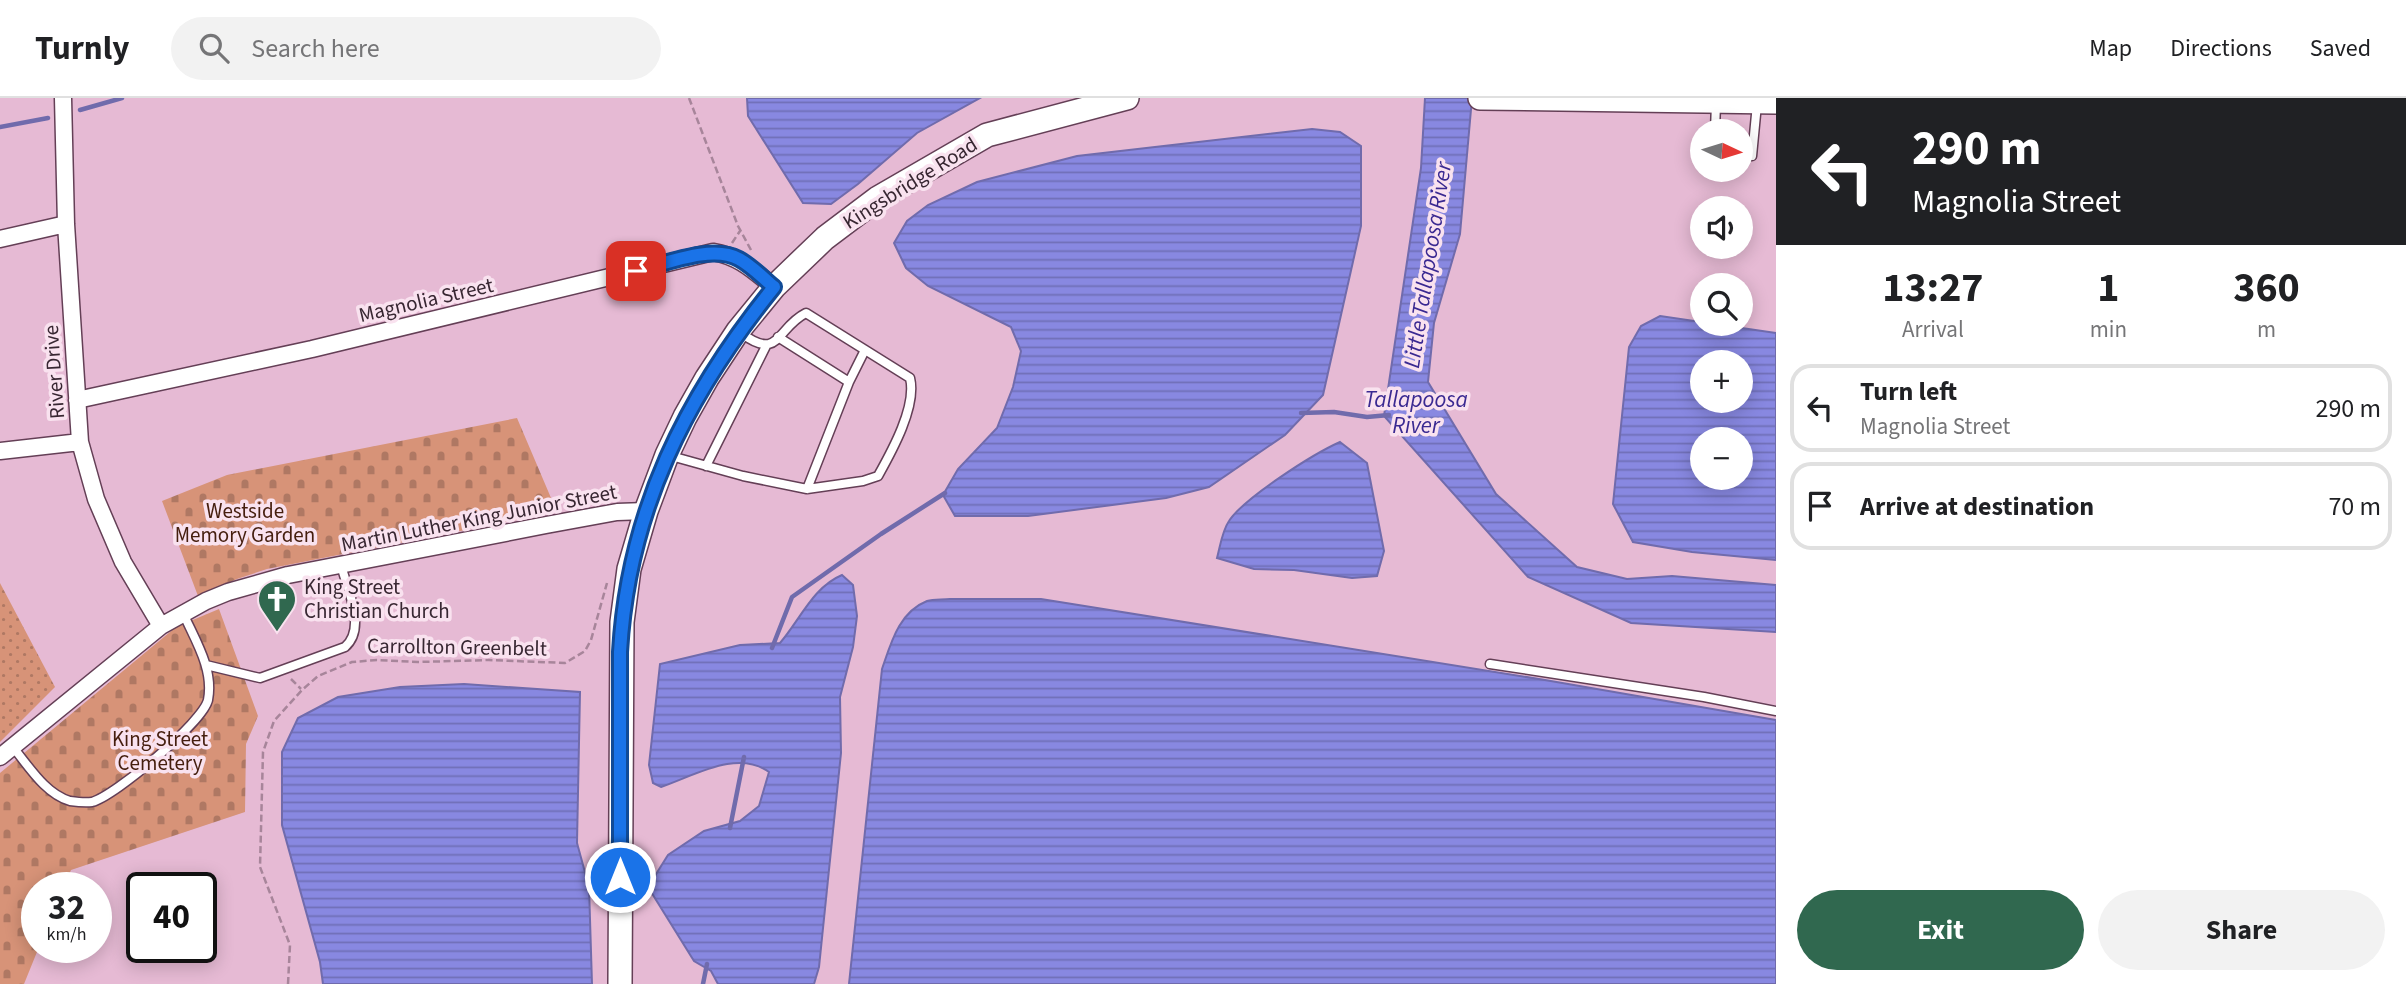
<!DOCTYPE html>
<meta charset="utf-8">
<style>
body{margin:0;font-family:"Source Sans 3",sans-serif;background:#f2f2f2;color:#202124;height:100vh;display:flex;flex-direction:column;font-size:26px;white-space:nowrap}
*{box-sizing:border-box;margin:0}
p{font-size:23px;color:#757577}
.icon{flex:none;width:38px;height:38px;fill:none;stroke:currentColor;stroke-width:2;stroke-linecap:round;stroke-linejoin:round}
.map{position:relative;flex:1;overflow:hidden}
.details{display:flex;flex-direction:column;background:#fff;width:630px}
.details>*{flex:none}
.banner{background:#202124;color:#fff;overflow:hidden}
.needle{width:46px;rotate:94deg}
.fabs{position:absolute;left:1690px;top:21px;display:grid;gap:14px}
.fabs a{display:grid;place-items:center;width:63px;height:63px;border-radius:50%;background:#fff;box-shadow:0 4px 18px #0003;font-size:35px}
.speed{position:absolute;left:21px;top:774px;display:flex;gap:14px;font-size:35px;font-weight:700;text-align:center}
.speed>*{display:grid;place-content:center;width:91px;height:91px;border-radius:50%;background:#fff;box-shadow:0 4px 18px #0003;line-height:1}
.speed small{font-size:18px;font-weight:400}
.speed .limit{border:4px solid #111;border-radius:10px;background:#fff;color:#111}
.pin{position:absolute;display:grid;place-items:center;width:60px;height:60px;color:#fff;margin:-30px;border-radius:14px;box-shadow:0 4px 10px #0006}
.me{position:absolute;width:77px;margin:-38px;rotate:0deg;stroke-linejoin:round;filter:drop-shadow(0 0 5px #0008)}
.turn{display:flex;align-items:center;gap:24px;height:147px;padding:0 21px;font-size:32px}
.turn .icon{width:91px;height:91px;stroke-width:2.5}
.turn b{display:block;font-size:49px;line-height:60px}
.eta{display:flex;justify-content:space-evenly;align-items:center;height:119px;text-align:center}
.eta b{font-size:42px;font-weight:700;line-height:49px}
.action{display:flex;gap:14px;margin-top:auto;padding:14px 21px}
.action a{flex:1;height:80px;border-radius:42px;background:#30684f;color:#fff;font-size:28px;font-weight:700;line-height:80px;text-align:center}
.action a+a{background:#f2f2f2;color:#202124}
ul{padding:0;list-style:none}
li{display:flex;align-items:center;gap:21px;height:88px;margin:0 14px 10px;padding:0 7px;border:4px solid #e0e0e0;border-radius:21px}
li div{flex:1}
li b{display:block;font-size:26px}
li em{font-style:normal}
header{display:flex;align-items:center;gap:42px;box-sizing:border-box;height:98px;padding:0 35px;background:#fff;border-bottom:2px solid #e0e0e0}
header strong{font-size:33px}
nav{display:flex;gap:38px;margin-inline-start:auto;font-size:24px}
.search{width:490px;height:63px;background:#f2f2f2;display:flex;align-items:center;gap:18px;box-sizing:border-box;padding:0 24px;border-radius:38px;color:#757577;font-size:26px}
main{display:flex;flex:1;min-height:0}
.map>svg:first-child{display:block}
.cemetery{fill:url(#cemetery-stones)}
.park{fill:url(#park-dots)}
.water{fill:url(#water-rules);stroke:#706bac;stroke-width:2;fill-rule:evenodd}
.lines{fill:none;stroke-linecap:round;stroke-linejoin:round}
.stream{stroke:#706bac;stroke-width:4.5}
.lane-casing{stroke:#643f56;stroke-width:11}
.street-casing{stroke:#643f56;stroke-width:19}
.secondary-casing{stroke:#643f56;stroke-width:26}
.path{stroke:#a7859a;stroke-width:2.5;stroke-dasharray:7 3.5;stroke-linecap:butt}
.lane{stroke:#fff;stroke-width:8}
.street{stroke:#fff;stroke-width:16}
.secondary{stroke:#fff;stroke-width:23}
.route-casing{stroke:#114b97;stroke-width:18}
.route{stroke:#1a73e8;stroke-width:12}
.labels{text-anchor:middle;stroke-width:7;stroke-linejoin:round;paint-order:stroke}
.street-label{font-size:21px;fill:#382732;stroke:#f9e2ef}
.park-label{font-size:21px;fill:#451e0e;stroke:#f9e2ef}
.poi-label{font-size:21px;fill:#382732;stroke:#f9e2ef;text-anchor:start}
.water-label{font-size:23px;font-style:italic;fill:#3a2991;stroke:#f9e2ef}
</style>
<header>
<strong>Turnly</strong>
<div class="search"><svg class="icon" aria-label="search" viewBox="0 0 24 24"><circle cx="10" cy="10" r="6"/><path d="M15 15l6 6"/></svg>Search here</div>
<nav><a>Map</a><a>Directions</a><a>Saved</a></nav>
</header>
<main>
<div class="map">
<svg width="1776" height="886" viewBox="0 0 1776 886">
<defs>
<pattern id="cemetery-stones" width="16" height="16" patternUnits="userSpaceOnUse" patternTransform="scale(1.75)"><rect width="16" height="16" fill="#d79378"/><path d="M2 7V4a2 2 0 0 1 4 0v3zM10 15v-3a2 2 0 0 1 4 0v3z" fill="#af7863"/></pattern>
<pattern id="park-dots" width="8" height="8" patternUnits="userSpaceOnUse" patternTransform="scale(1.75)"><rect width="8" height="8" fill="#d79378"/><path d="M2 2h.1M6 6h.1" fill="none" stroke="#af7863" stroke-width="1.8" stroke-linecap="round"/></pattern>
<pattern id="water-rules" width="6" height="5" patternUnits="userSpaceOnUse" patternTransform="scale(1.75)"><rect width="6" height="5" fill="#8888e1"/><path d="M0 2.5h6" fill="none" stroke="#706fb7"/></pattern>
</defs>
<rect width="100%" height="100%" fill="#e6bad4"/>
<path class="cemetery" d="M517 320 557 414 267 471 237 481 198 498 162 403 227 377Z
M219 511 258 618 246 646 245 714 71 772 64 789H37V849H39L24 886H0V675L176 529Z"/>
<path class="park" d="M0 485 55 589 0 644Z"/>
<path class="water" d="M747 0H980L917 35 858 86 831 106 803 105 748 18Z
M1425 0H1472L1460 136 1434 225 1428 284 1496 396 1577 469 1627 481 1672 478 1776 487V534L1631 525 1528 479 1384 318 1421 70Z
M1312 31 1340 34 1361 48V128L1323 297 1285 337 1209 389 1166 400 1028 418H955L943 397 958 371 997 330 1013 289 1021 253 1011 229 928 188 906 170 894 145 907 123 928 107 977 84 1077 58Z
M1660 218 1776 235V462L1692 454 1633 444 1613 406 1629 249 1641 228ZM1741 264V303H1703V264ZM1741 341V380H1703V341Z
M1340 344 1367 365 1384 453 1377 478 1352 480 1294 472 1254 471 1217 460C1220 449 1222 433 1229 423 1244 400 1313 356 1340 344Z
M842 477 853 487 857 518 853 549 840 599 841 655 819 869 814 886H718L711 873 694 863 648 789 668 757 704 733 740 723 759 708 769 674C737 651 694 678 661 689L653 685 649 667 660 566 740 547 780 545C800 522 813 489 842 477Z
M950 501H1041L1545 582 1776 622V886H849L882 571C891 545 899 514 927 503 934 501 942 502 950 501Z
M464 586 580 594 577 745 589 789 592 886H323L320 864 282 727V654L298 620 338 599 400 589Z"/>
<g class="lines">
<path class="stream" d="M80 12 122 0
M0 29 48 20
M1301 315 1334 314 1367 319 1389 317
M772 550 792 499 881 436 945 395
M730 730 744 659
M703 886 707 866"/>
<defs>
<path id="lane" d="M1715 33 1716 5
M1741 58H1752L1757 6
M778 239 849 284 807 391
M849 284 865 252
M671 358 743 378 807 391 863 383 878 378C892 353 917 308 910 280L806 215C776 230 780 264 741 235
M706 368 766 248
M1490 566 1704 599 1776 613
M206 567 260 580 345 549C367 530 347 491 341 467
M12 648C28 667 45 696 70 703 77 704 85 705 92 704 115 698 203 624 208 602 214 571 195 542 183 515"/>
<path id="street" d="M63 0 66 126 80 344 96 401 123 464 161 528
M0 141 66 126
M77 302 312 251 713 154C739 158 754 173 774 189
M0 353 80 344
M0 659 161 528 206 503 228 494 288 477 546 427 617 414 646 413"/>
<path id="secondary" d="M1480 0 1776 4
M620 886 622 524 629 471 646 413 667 357 685 319 707 280 738 233 774 189 825 140 878 100 987 37 1127 0"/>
</defs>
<use href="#lane" class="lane-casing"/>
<use href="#street" class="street-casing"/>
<use href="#secondary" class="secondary-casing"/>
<path class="path" d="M689 0 738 128 751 152
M732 145 740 133
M291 581 301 591
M288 886 290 847 260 769 263 654 274 623 302 592 318 578 352 564 377 562 418 564 489 562 565 565 585 553 591 542 607 485"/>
<use href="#lane" class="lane"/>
<use href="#street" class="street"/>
<use href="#secondary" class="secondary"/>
</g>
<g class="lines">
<defs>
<path id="route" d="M620 779V554C628 413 686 298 774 189 763 180 752 168 739 161 712 146 665 166 636 173"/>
</defs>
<use href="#route" class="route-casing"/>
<use href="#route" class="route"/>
</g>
<defs>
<symbol id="church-pin" viewBox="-11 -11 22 30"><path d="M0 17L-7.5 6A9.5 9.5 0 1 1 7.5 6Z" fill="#30684f" stroke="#f9e2ef"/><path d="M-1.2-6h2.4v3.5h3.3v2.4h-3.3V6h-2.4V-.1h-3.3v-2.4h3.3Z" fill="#fff"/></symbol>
</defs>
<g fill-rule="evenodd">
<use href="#church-pin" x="255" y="479" width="44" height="60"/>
</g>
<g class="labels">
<g class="street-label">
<text transform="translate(910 85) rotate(-32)" y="7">Kingsbridge Road</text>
<text transform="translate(426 202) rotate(-13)" y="7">Magnolia Street</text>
<text transform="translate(54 274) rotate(-94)" y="7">River Drive</text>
<text transform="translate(479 420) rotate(-11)" y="7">Martin Luther King Junior Street</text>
<text transform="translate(457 549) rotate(1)" y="7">Carrollton Greenbelt</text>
</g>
<g class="park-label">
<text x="245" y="420">Westside<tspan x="245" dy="24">Memory Garden</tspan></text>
<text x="160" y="648">King Street<tspan x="160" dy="24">Cemetery</tspan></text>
</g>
<g class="poi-label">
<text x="304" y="496">King Street<tspan x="304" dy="24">Christian Church</tspan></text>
</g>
<g class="water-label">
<text transform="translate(1427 167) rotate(-81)" y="8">Little Tallapoosa River</text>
<text x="1416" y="309">Tallapoosa<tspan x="1416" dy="26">River</tspan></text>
</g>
</g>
</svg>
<div class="fabs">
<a><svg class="needle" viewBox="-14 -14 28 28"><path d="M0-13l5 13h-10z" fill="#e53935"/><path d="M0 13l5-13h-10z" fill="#757577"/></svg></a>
<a><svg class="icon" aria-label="sound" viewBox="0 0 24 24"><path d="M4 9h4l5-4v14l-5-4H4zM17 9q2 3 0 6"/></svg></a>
<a><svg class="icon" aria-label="search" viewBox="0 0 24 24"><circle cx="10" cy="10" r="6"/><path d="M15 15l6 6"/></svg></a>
<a>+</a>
<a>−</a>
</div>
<div class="speed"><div>32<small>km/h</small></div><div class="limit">40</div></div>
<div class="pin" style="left:636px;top:173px;background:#d93025"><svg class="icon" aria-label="arrive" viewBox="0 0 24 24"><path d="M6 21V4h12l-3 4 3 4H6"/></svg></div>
<svg class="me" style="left:620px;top:779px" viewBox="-20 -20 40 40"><circle r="17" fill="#1a73e8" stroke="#fff" stroke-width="3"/><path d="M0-11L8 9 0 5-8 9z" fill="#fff"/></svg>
</div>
<section class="details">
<div class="banner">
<div class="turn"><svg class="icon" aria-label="left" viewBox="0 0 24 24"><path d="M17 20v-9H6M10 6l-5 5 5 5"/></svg><div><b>290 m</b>Magnolia Street</div></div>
</div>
<div class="eta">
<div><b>13:27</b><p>Arrival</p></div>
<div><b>1</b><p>min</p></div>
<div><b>360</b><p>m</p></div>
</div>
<ul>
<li><svg class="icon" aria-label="left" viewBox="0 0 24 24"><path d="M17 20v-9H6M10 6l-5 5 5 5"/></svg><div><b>Turn left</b><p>Magnolia Street</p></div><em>290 m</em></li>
<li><svg class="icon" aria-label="arrive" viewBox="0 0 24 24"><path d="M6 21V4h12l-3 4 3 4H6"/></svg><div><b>Arrive at destination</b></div><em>70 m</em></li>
</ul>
<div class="action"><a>Exit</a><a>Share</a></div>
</section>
</main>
